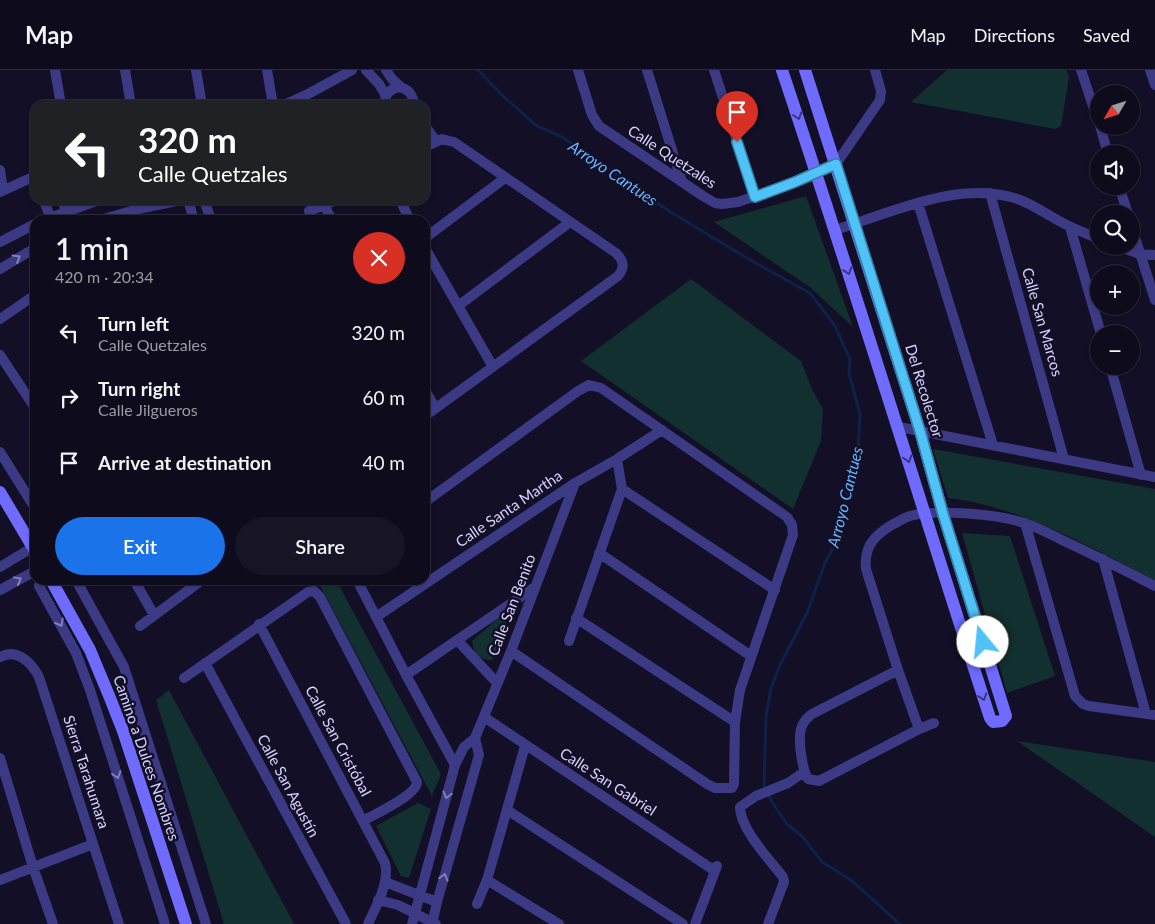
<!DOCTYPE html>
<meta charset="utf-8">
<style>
body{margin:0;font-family:Lato,sans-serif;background:#171425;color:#f1f3f6;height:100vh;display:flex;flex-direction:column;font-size:19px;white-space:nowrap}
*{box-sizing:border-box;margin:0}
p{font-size:16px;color:#9b9ba3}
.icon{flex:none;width:28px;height:28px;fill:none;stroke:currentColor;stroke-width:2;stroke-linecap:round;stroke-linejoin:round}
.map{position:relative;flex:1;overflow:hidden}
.details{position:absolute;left:30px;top:145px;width:400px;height:370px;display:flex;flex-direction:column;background:#0e0b1c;border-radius:15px;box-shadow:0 1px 4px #0004,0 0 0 1px #2e2b3b}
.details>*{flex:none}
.top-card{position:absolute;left:30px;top:30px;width:400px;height:105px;border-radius:15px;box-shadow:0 1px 4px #0004,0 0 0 1px #2e2b3b;background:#202124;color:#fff;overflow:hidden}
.needle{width:32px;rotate:231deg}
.fabs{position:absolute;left:1090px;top:15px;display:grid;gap:10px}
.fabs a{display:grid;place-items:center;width:50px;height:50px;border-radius:50%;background:#0e0b1c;box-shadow:0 1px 4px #0004,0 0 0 1px #2e2b3b;font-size:25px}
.pin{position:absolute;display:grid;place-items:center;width:42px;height:42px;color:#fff;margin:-51px -21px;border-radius:50% 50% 50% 0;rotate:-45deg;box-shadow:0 0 5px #0007}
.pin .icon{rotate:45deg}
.me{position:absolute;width:55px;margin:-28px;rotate:343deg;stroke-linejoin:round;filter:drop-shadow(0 0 4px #0008)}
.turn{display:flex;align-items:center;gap:18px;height:105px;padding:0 25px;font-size:22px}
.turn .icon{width:65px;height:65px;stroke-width:2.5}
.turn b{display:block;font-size:35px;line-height:42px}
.round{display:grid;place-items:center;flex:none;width:52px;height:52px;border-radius:26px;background:#171425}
.summary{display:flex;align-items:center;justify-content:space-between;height:85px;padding:0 25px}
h1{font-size:30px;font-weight:600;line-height:38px}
.button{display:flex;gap:10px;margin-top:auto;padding:10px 25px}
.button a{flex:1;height:58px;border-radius:30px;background:#1a73e8;color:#fff;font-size:20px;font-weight:600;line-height:58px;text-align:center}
.button a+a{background:#171425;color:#f1f3f6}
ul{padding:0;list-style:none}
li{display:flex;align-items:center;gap:15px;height:65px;padding:0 25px}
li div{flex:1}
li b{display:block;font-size:19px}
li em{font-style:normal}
header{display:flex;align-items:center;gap:30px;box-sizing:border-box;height:70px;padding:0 25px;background:#0e0b1c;border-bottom:1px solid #2e2b3b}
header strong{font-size:24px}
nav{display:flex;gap:28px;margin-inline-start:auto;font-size:18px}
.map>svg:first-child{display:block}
.green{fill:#12302f}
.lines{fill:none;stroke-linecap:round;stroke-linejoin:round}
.stream{stroke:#0c2248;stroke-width:3}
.street{stroke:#3d3a85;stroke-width:10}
.secondary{stroke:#6f6bff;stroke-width:12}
.oneway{stroke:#38347d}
.oneway2{stroke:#837fbc}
.route-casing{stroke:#337fa1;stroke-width:12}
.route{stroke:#4fc3f7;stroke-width:9}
.labels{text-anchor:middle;stroke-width:5;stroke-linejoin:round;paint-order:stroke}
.street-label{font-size:15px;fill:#d9d4ff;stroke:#130f26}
.water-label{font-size:16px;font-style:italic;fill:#62b6ff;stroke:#130f26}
</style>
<header>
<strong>Map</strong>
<nav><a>Map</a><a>Directions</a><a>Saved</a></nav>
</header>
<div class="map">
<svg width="1155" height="854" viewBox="0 0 1155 854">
<rect width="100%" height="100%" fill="#130f26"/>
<path class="green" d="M947 0H1067L1069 7 1061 56 1055 59 911 32Z
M806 126 853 257 811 218 714 152Z
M691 209 801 291 812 319 823 339 821 371 793 439 581 291Z
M933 379 1155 419V510C1089 477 1023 437 948 428Z
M962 463 1010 466 1055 606 1007 623Z
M317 510H336L441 704 432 726Z
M498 548 504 550 508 556 492 590C480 591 473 582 472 571Z
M169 620 294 854H224L156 630Z
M1017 671 1155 692V767Z
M418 733 431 739 409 808 401 806 376 756Z"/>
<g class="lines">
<path class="stream" d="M478 0 504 27 537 56 560 66 592 86 622 109 669 141 750 190 810 223 835 256 850 289 849 303 860 344 858 383 855 402 841 444 836 472 825 493 807 543 781 593 771 618 766 647 764 715 772 732 787 754 802 766 822 792 851 810 900 854"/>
<path class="street" d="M55 0 61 35
M125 0 131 35
M196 0 202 35
M267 0 273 35
M366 0 379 14 386 26
M386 0 392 9 402 18
M578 0 592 45 599 56 703 126 715 133 722 134 738 132 795 112 836 94 880 30 881 21 875 0
M647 0 682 112
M714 0 755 127
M1081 0 1099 54
M1150 0 1155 15
M284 35 310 23 352 0
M385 35C384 26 389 19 399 17 409 19 413 25 414 35
M425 56 436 71
M1100 56 1108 84
M425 77 442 69 454 72 616 183C624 191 625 197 618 206L425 346
M0 100 3 120
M1119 116 1128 144
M0 122 35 106
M990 123 1064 389
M44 130 51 150
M62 130 66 141
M188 130 194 150
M204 130 211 150
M400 130 410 150
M918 133 993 375
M324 135 332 150
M309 141 336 130
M44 150 99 130
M100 150 138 139 181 130
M1131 155 1155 230
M1070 157 1101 264
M835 160C891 143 962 108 1020 130 1038 137 1053 149 1071 157 1080 161 1089 165 1099 169
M425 168 505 108
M0 172 35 154
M1117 176 1140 184 1155 185
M425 178 493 297
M0 199 35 178
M458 236 570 152
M0 249 35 225
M0 285 35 338
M1110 296 1141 405
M425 320 435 338
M899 357 1155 407
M0 382 35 438
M622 419 775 520
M425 432 578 321 589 315 601 318 787 447 792 455 793 465 740 620 735 652 734 714 732 718H715L707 714 511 581
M1025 453 1075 626 1083 634 1089 636 1155 645
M599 483 751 586
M1103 489 1146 644
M0 497 33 477
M40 510 39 516 76 583 90 620 165 854
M76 510 124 597 206 854
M134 510 154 545
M357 510 406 605 455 695
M0 520 35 501
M376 547 575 413 617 389 662 360
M576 548 735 652
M259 554 385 793C390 813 376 836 368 854
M140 556 202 510
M458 571 497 613
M569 571 622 419 617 389
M0 587C17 578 31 592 39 607L119 854
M205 593 346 854
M898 600 812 644C808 647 804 651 802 656 797 667 802 699 808 709L819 711 919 659 934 653
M406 605 535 517
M184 608 308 522 314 521 320 527 417 712C417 725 375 744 363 751
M484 647 715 801
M919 659 898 600 866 499C864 479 872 467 890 456 896 453 903 448 910 446 937 439 998 444 1024 453 1037 457 1050 464 1062 470 1094 485 1124 500 1155 516
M0 688 33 797 53 854
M507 740 683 854
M0 810 93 774
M487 810 559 854
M385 812 437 832
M378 830 398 835 436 854
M477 834 487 810 525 676
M412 854 455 695 464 677 475 668 511 581 575 413
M432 854 437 832 479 685 475 668
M695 854 717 796
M768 854 784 812 783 807C770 790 740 759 740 737L756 726 788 713 804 702"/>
<path class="secondary" d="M782 0C854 215 920 432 990 648L993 652 1002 651 1006 646 943 444 920 361 805 0
M0 422 35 481
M51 510 90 580 110 628 123 661 186 854"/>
</g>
<defs><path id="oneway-chevron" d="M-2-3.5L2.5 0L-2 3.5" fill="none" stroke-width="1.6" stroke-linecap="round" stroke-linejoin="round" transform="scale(1.25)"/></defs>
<g class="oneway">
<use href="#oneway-chevron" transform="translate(798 46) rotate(72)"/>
<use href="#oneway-chevron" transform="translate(848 201) rotate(72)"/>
<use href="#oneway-chevron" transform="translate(908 389) rotate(74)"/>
<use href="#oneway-chevron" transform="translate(983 627) rotate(72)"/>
</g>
<g class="oneway2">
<use href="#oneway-chevron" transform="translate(17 188) rotate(-31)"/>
<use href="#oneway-chevron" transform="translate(18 510) rotate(-29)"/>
<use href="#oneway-chevron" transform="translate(60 553) rotate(61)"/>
<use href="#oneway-chevron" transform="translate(117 705) rotate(72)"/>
<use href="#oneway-chevron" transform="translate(447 725) rotate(106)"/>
<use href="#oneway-chevron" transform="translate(444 807) rotate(-74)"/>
</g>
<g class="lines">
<defs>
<path id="route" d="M737 72 755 127 795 112 836 94 920 361 943 444 983 572"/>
</defs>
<use href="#route" class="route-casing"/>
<use href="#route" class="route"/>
</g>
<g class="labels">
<g class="street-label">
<text transform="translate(672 87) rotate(33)" y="5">Calle Quetzales</text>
<text transform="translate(1042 252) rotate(74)" y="5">Calle San Marcos</text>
<text transform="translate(924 321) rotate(73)" y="5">Del Recolector</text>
<text transform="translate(509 439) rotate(-34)" y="5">Calle Santa Martha</text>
<text transform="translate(512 535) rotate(-69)" y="5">Calle San Benito</text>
<text transform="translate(338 671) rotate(62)" y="5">Calle San Cristóbal</text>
<text transform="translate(146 688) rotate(71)" y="5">Camino a Dulces Nombres</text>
<text transform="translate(86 702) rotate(72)" y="5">Sierra Tarahumara</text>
<text transform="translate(608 712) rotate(33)" y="5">Calle San Gabriel</text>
<text transform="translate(288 716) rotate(62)" y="5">Calle San Agustín</text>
</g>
<g class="water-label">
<text transform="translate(613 103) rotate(34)" y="6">Arroyo Cantues</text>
<text transform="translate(845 427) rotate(-76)" y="6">Arroyo Cantues</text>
</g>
</g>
</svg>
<div class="fabs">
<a><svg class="needle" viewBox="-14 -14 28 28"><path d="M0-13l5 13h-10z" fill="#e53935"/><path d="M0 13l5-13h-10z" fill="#9b9ba3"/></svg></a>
<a><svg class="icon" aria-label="sound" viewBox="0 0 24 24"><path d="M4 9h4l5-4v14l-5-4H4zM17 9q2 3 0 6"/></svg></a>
<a><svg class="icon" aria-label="search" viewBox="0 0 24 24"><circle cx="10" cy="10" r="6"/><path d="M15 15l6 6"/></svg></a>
<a>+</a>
<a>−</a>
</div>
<div class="pin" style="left:737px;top:72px;background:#d93025"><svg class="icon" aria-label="arrive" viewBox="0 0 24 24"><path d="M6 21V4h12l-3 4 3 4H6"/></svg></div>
<svg class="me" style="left:983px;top:572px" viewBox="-20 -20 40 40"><circle r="19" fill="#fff"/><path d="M0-13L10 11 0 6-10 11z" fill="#4fc3f7"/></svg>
<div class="top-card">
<div class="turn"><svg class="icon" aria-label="left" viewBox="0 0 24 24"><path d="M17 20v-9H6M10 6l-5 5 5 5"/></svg><div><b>320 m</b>Calle Quetzales</div></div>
</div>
<section class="details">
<div class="summary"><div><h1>1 min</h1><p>420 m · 20:34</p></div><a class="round" style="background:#d93025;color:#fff"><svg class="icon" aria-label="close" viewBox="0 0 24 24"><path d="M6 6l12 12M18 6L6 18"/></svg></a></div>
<ul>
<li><svg class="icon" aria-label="left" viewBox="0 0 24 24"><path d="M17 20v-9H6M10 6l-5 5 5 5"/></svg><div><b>Turn left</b><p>Calle Quetzales</p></div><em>320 m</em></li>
<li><svg class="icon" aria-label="right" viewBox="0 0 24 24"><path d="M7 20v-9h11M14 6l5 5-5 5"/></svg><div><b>Turn right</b><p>Calle Jilgueros</p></div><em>60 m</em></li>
<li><svg class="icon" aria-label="arrive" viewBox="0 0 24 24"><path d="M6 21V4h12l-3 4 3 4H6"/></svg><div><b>Arrive at destination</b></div><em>40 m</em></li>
</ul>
<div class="button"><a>Exit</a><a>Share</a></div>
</section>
</div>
